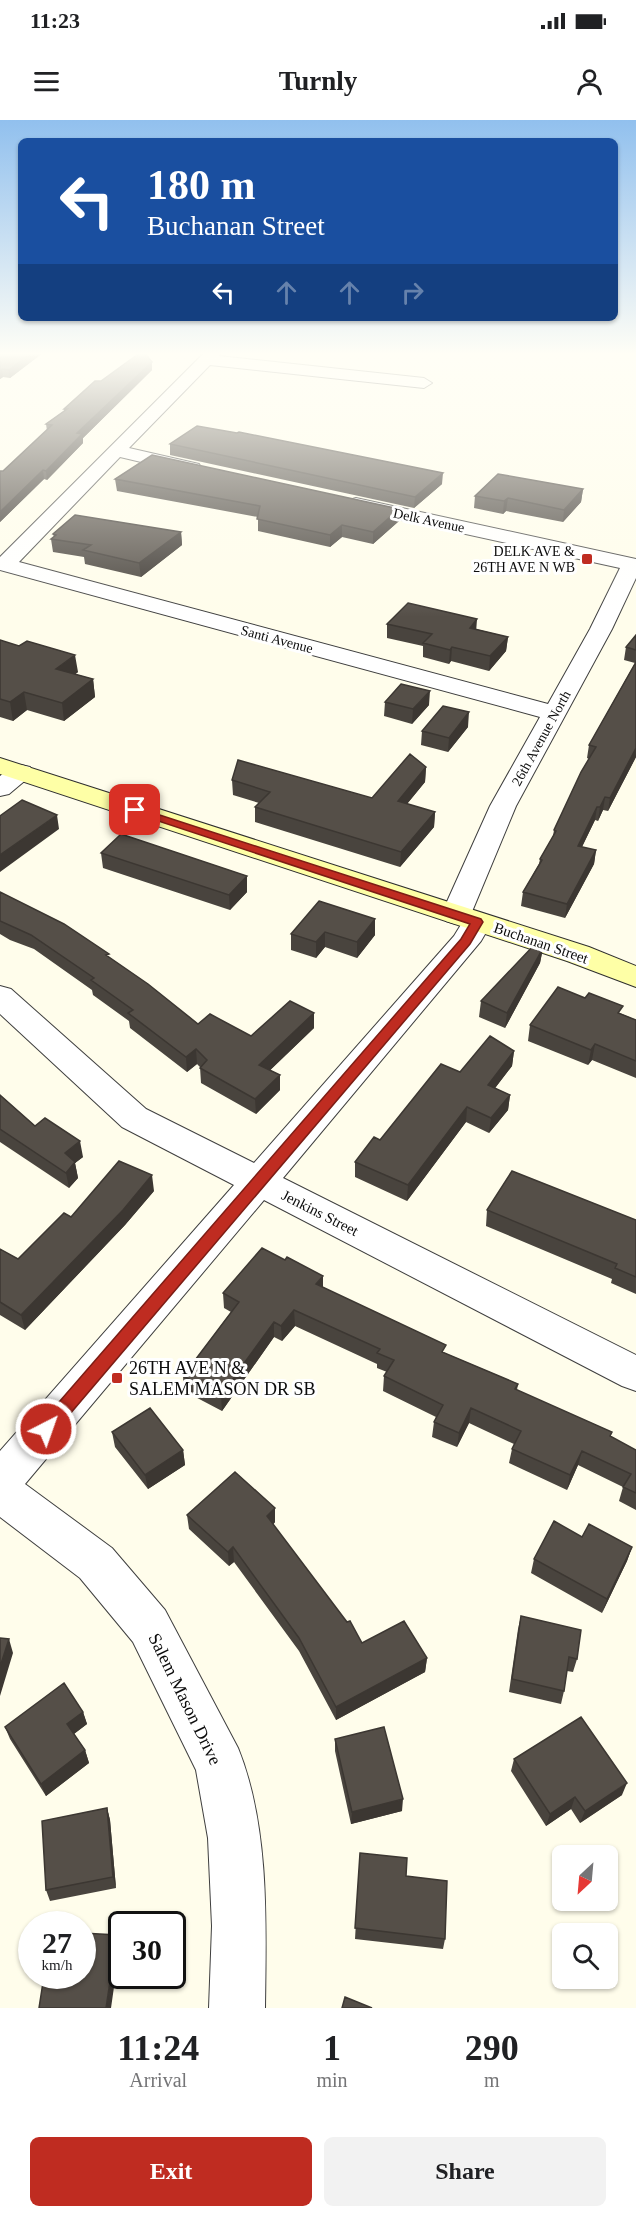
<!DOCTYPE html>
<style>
body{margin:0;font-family:"Times New Roman",serif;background:#f2f2f2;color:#202124;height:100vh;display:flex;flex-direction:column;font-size:22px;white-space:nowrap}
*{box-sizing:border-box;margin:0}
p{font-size:20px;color:#757577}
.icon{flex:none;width:33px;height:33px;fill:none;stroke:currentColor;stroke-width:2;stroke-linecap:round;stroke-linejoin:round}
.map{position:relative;height:1888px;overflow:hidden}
.side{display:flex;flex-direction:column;background:#fff;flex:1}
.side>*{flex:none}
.guide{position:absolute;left:18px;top:18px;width:600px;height:183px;border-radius:9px;box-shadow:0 2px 4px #0004;background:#1a4fa0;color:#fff;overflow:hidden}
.needle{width:39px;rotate:206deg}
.controls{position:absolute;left:552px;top:1725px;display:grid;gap:12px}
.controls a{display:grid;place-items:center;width:66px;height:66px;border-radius:9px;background:#fff;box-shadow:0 2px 4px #0004;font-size:30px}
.speed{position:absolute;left:18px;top:1791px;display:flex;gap:12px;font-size:30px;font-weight:700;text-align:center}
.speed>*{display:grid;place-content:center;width:78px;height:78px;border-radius:50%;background:#fff;box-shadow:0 2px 4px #0004;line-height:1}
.speed small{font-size:15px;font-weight:400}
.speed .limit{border:3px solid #111;border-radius:9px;background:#fff;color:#111}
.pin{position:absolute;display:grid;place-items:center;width:51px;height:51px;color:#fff;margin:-26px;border-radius:12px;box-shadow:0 3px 9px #0006}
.me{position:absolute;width:66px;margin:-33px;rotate:41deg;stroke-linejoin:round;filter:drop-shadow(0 0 4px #0008)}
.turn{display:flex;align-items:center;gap:21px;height:126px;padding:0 30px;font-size:27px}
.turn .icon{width:78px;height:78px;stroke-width:2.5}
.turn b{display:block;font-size:42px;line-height:51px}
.lanes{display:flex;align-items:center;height:57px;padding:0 30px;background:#0003;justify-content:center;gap:30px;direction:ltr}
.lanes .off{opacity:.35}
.eta{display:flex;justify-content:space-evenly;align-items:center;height:102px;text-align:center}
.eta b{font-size:36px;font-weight:800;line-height:42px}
.cta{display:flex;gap:12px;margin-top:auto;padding:12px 30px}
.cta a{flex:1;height:69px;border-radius:9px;background:#bf2c21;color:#fff;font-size:24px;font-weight:800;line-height:69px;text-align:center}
.cta a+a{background:#f2f2f2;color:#202124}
.status{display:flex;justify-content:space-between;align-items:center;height:42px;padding:0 30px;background:#fff;direction:ltr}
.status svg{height:16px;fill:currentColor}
header{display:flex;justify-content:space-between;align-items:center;height:78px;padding:0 30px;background:#fff;font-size:27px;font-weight:800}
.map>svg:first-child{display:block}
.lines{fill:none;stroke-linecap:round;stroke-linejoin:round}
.street-casing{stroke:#3f3f3f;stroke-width:2}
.secondary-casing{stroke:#2e2e2e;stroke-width:2}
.street{fill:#fff;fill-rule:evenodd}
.secondary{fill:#feffa6;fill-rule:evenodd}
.wall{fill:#49443e}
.shaded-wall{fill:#3c3732}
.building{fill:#554f48;stroke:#3c3732;stroke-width:1.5}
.route{fill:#bf2c21;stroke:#7c1d15;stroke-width:1.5}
.poi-dot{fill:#bf2c21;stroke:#fff;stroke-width:2}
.labels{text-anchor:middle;stroke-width:6;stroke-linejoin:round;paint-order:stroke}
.far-street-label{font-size:14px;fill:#0c0c0c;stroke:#fff}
.far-poi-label{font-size:14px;fill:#0c0c0c;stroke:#fff;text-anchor:end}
.street-label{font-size:15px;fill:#0c0c0c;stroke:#fff}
.near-poi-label{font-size:18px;fill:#0c0c0c;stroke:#fff;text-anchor:start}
.near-street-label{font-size:18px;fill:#0c0c0c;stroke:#fff}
</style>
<div class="status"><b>11:23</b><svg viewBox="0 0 49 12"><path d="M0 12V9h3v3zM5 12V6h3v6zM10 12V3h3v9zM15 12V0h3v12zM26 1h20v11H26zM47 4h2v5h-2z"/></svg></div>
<header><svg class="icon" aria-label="menu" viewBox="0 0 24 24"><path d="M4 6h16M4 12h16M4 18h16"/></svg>Turnly<svg class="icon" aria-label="person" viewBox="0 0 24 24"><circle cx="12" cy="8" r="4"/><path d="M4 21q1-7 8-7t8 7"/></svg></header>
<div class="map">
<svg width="636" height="1888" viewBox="0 0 636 1888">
<rect width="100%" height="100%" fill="#fffdeb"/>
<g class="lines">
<defs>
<path id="street" d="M205 232H222L219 236 424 258 432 263 424 268 210 245 129 328 199 344 201 348 199 352 192 354 120 337 19 442 548 584 590 509 620 448 356 390 349 388 346 384 349 380 356 378 636 439V458L612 509 516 686 471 794 477 793 487 795 492 802 481 821 283 1058 636 1235V1271L622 1266 264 1080 25 1364 112 1428 165 1490 238 1628C270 1707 266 1805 265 1888H209L212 1806 208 1718 196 1650 133 1522 80 1458 0 1397V1331L234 1065 122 1007 0 894V866L11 869 146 989 254 1043 454 816 462 803 456 804 446 801 441 795 490 686 540 597 0 450V437Z
M21 645 30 647 34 653 9 674 0 676V656L12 647Z"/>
<path id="secondary" d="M0 638 589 827 636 846V867L567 841 0 654Z"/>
</defs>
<use href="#street" class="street-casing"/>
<use href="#secondary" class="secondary-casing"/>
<use href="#street" class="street"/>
<use href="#secondary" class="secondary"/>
</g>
<path class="wall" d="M0 232H44L10 258 3 257 0 259Z
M152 242V250L83 318V323L47 360 44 359 0 402V351H3L47 311 46 304 64 291V289L101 261Z
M237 313 442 364 414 388 170 335V324Z
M115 359 399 389V401L373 424 342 417 330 427 258 411V397L117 371Z
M583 369 581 382 563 402 506 391 503 394 474 388 475 376Z
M181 412 182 425 141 457 85 444 84 437 53 432 51 419 54 417 53 414Z
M387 504 476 509 508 517 506 531 489 551 451 541 449 544 423 537V526L387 518Z
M636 515V637L608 691 603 690 598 701 595 700 582 727 596 730 594 744 565 798 521 786 523 772 539 744 540 739 553 716 554 710 589 639 587 638 589 625 635 543 624 540 626 527Z
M0 520 78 552 75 554 93 559 95 577 64 601 27 590 13 601 0 597Z
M385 582 429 585 412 604 384 596Z
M468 607 448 632 421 625 422 611Z
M426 647 425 662 407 684 435 692 434 707 400 747 255 702V687L259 683 233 675 232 660 372 678Z
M101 733 247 756V772L230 790 103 748Z
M0 772 109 837 198 904 251 916 314 893V908L270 950 280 955V970L256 994 201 963 200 947 197 944 187 952 130 908 129 901 93 875 92 870 34 829 10 820 0 814Z
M375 799V815L357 838 325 827 316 838 291 830V814Z
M543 828 540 843 505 908 479 897 481 881Z
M585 878 636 900V958L592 940 588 945 528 921 530 905Z
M514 931 512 946 495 968 510 975 508 990 489 1013 466 1002 407 1081 355 1057V1042L380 1020 460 952Z
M0 975 35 1006 83 1037 75 1043 78 1058 69 1068 0 1022Z
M154 1071 125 1105 25 1210 0 1195V1129L18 1139 71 1097Z
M487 1090 636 1100V1174L611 1163 612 1159 486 1106Z
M323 1167 445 1233 518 1264 517 1270 636 1330V1390L619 1381 623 1367 578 1345 567 1370 509 1343 512 1329 514 1324 469 1303 457 1327 432 1317 434 1302 436 1297 383 1271 384 1256 387 1252 377 1248V1244L295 1206 282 1221 274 1217 222 1291 184 1271 183 1256 231 1192 224 1188 223 1173Z
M112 1312 183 1330 185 1345 148 1369 115 1327Z
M275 1388V1402L273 1405 362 1523 427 1538 425 1552 336 1600 299 1531 234 1442 229 1446 189 1409 187 1395Z
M582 1417 632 1427 627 1441 602 1493 531 1453 534 1439Z
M521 1496 577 1539 573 1552 567 1551 564 1571 561 1584 509 1572 518 1509Z
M83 1592 87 1604 74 1614 85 1630 89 1643 46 1676 10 1619 5 1607Z
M335 1619 402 1691 351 1704 335 1631Z
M514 1639 622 1675 580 1703 571 1689 546 1706 511 1651Z
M107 1688 110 1700 116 1768 50 1781 46 1770Z
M360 1733 406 1756 445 1819 443 1829 355 1819Z"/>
<path class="shaded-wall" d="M32 232H44L10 258 9 250Z
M152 242V250L83 318V323L47 360 46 351 77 313Z
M2 249 3 257 0 259V250Z
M43 350 44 359 0 402V392Z
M443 353 442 364 414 388 415 377Z
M583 369 581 382 563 402 564 390Z
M508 378 506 391 503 394 504 381Z
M399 389V401L373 424V412Z
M342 405V417L330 427V415Z
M181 412 182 425 141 457 139 443Z
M477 499 476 513 470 508Z
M508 517 506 531 489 551 490 536Z
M452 527 451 541 449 544 450 530Z
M75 535 78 552 59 567 56 549Z
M93 559 95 577 64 601 62 583Z
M430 571 429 585 412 604 413 589Z
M24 572 27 590 13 601 10 582Z
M469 592 468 607 448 632 449 618Z
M636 628V637L608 691 610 678Z
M426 647 425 662 397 696 398 681Z
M605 677 603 690 598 701 600 687Z
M597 687 595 700 576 739 578 726Z
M435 692 434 707 400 747 401 732Z
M57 695 59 709 0 752V735Z
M596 730 594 744 565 798 567 784Z
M247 756V772L230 790 229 775Z
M375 799V815L357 838V822Z
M325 812V827L316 838V822Z
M543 828 540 843 505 908 507 893Z
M314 893V908L260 960 259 945Z
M595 924 592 940 588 945 591 930Z
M196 929 197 944 187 952 186 937Z
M514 931 512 946 486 980 488 965Z
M280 955V970L256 994 255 979Z
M510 975 508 990 489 1013 491 998Z
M467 987 466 1002 407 1081 408 1065Z
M80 1021 83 1037 75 1043 78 1058 69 1068 66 1053 65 1033Z
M152 1055 154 1071 125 1105 25 1210 21 1195Z
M323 1156V1171L316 1164Z
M294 1190 295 1206 282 1221 281 1206Z
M274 1202V1217L222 1291 221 1275Z
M471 1288 469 1303 457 1327 459 1313Z
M183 1330 185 1345 148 1369 145 1355Z
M582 1331 578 1345 567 1370 570 1355Z
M275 1388V1402L267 1410V1396Z
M233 1427 234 1442 229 1446 228 1432Z
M632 1427 627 1441 602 1493 607 1479Z
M9 1519 13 1533 0 1576V1547Z
M427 1538 425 1552 336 1600V1587Z
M83 1592 87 1604 71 1616 67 1604Z
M85 1630 89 1643 46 1676 41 1664Z
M627 1663 622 1675 580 1703 585 1691Z
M575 1677 571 1689 546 1706 550 1694Z
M403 1679 402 1691 351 1704 352 1692Z
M107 1688 110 1700 116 1768 113 1757Z
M117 1815 120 1825 111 1888H106Z"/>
<path class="building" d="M0 232H32L9 250 2 249 0 250Z
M141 232H144L152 242 77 313 82 314 46 351 43 350 0 392V351H3L52 305 46 304 67 289H64L95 261H101Z
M197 306 237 313 239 312 443 353 415 377 170 324Z
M152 335 399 389 373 412 342 405 330 415 257 399 260 386 115 359Z
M498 354 583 369 564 390 508 378 504 381 475 376Z
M75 395 181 412 139 443 83 430 91 425 51 419 56 415 53 414Z
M408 483 477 499 470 508 508 517 490 536 452 527 450 530 423 523 432 514 387 504Z
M636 515V530L626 527Z
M0 520 19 526 27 521 75 535 56 549 93 559 62 583 24 572 10 582 0 579Z
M636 542V628L610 678 605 677 600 687H597L578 726 596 730 567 784 523 772 542 740 540 739 556 711 554 710 581 652 596 627 589 625Z
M401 564 430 571 413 589 385 582Z
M443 586 469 592 449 618 422 611Z
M410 634 426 647 398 681 435 692 401 732 255 687 270 672 232 660 238 640 372 678Z
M22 680 57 695 0 735V696Z
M121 714 247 756 229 775 101 733Z
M0 772 64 804 109 834 106 835 148 864 198 904 210 894 251 916 290 881 314 893 259 945 280 955 255 979 200 948 207 940 196 929 186 937 128 893 133 890 91 860 94 858 31 815 0 801Z
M319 781 375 799 357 822 325 812 316 822 291 814Z
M536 823 543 828 507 893 481 881Z
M558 867 585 878 589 873 623 886 618 893 636 900V941L595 924 591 930 530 905Z
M490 916 514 931 488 965 510 975 491 998 467 987 408 1065 355 1042 374 1017 380 1020 441 944 460 952Z
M0 975 35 1006 45 998 80 1021 65 1033 75 1042 66 1053 0 1009Z
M119 1041 152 1055 123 1090 21 1195 0 1182V1129L18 1139 64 1093 71 1097Z
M512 1051 636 1100V1157L615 1148 617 1144 487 1090Z
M262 1128 285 1140 287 1137 323 1156 316 1164 446 1225 442 1232 518 1264 515 1269 612 1312 610 1316 636 1330V1373L623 1367 631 1354 582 1331 570 1355 512 1329 521 1311 471 1288 459 1313 434 1302 443 1285 384 1256 394 1240 377 1233 380 1229 294 1190 281 1206 274 1202 221 1275 183 1256 239 1182 223 1173Z
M150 1288 183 1330 145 1355 112 1312Z
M235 1352 275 1388 267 1396 347 1502 350 1501 362 1523 404 1501 427 1538 336 1587 299 1518 233 1427 228 1432 187 1395Z
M554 1401 582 1417 589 1404 632 1427 607 1479 534 1439Z
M521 1496 581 1510 577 1539 569 1537 564 1571 512 1559Z
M0 1518 9 1519 0 1547Z
M64 1563 83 1592 67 1604 85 1630 41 1664 5 1607Z
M581 1597 627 1663 585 1691 575 1677 550 1694 514 1639Z
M384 1607 403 1679 352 1692 335 1619Z
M107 1688 113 1757 46 1770 42 1701Z
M360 1733 407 1738 406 1756 447 1761 445 1819 355 1808Z
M82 1813 117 1815 106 1888H39L44 1856H82Z
M345 1877 372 1888H342Z"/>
<linearGradient id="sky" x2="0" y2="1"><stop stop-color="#91c0ee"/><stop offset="0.47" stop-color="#fffef6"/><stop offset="1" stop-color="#fffef6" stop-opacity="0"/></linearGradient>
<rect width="636" height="497" fill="url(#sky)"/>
<path class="route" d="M135 687 481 799 483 802 470 824 52 1315 46 1317 40 1315 37 1309 40 1304 461 819 470 804 131 692V688Z"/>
<g class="poi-dot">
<rect x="581" y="433" width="12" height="12" rx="3"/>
<rect x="111" y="1252" width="12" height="12" rx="3"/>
</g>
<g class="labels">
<g class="far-street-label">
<text transform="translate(429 400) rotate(12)" y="5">Delk Avenue</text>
<text transform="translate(277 519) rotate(15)" y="5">Santi Avenue</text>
<text transform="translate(541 618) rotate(-61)" y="5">26th Avenue North</text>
</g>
<g class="far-poi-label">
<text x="575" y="436">DELK AVE &amp;<tspan x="575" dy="16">26TH AVE N WB</tspan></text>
</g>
<g class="street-label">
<text transform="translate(541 823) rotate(19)" y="5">Buchanan Street</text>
<text transform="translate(320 1093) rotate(27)" y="5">Jenkins Street</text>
</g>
<g class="near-poi-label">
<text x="129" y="1254">26TH AVE N &amp;<tspan x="129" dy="21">SALEM MASON DR SB</tspan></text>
</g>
<g class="near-street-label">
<text transform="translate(185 1579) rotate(64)" y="6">Salem Mason Drive</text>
</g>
</g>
</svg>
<div class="controls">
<a><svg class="needle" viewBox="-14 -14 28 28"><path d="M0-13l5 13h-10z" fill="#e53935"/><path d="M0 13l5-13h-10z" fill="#757577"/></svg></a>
<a><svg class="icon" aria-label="search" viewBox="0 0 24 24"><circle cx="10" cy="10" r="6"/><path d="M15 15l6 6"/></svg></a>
</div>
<div class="speed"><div>27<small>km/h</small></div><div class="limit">30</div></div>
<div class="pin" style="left:135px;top:690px;background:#d93025"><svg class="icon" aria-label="arrive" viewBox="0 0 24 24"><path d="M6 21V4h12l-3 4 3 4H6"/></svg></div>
<svg class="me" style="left:46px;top:1309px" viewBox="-20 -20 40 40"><circle r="17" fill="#bf2c21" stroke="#fff" stroke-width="3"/><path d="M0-11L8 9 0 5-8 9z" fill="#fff"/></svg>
<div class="guide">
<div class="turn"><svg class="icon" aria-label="left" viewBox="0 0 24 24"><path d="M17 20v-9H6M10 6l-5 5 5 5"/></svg><div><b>180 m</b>Buchanan Street</div></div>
<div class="lanes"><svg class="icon" aria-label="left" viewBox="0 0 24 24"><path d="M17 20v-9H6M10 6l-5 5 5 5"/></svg><svg class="icon off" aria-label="ahead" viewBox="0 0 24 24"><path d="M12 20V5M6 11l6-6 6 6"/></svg><svg class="icon off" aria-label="ahead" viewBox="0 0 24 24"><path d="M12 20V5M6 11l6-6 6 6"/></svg><svg class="icon off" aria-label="right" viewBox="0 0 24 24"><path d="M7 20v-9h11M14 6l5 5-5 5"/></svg></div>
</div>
</div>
<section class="side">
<div class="eta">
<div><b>11:24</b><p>Arrival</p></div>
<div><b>1</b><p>min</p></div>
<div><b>290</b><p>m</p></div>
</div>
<div class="cta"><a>Exit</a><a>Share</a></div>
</section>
